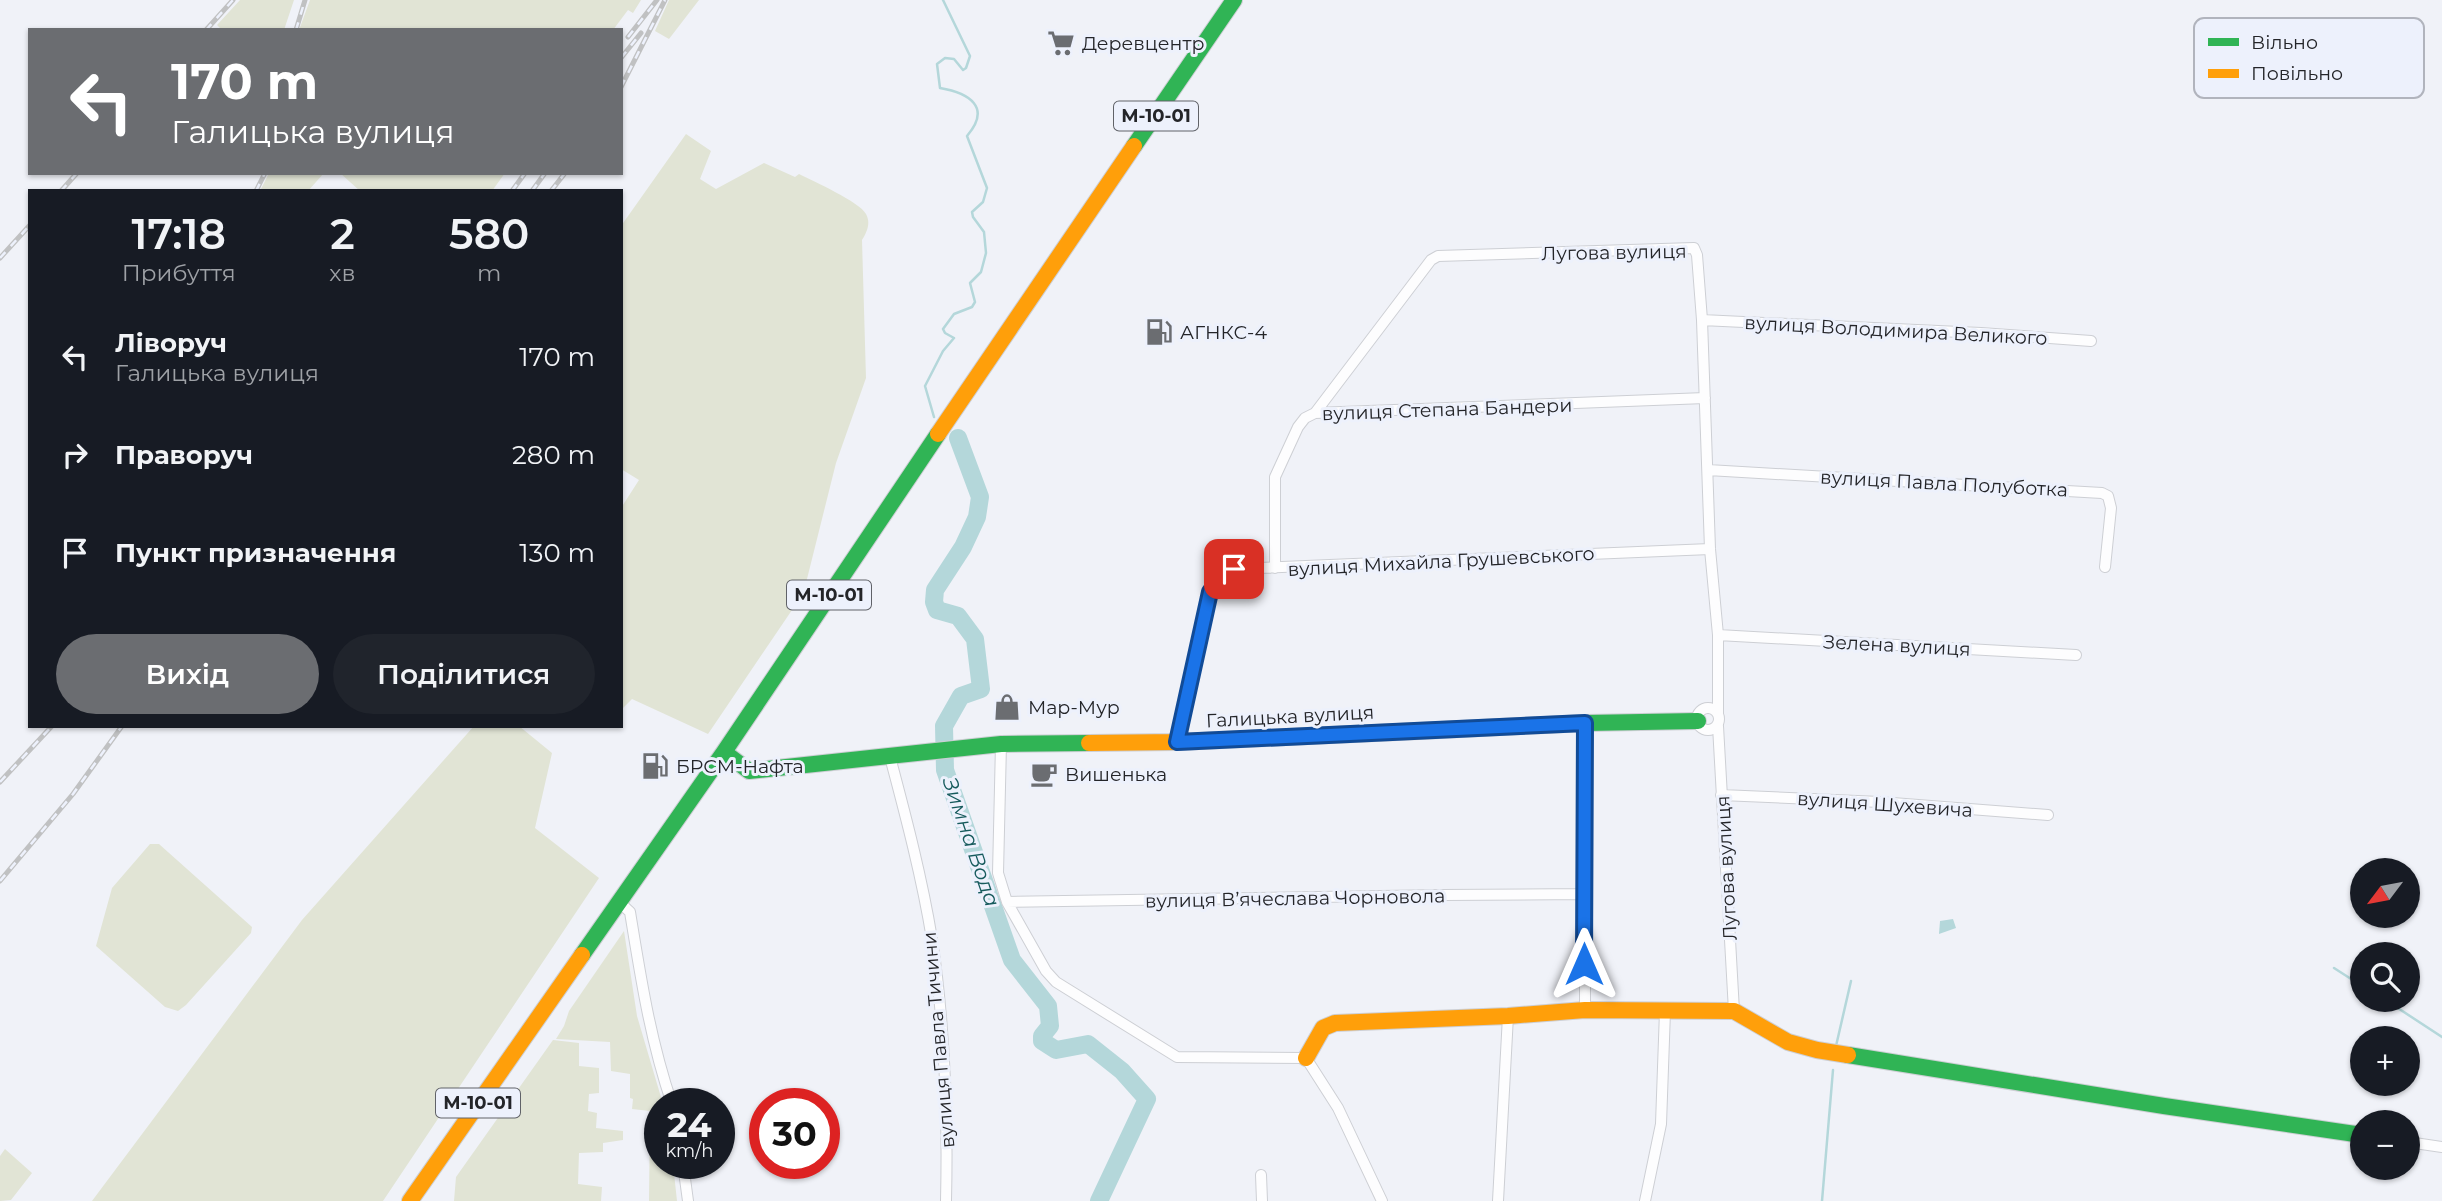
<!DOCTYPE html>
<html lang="uk">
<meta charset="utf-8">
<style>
body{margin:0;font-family:Montserrat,sans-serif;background:#20242c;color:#f1f3f6;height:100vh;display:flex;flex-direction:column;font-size:26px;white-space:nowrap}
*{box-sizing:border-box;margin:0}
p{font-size:23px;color:#9ea1a6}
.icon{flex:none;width:38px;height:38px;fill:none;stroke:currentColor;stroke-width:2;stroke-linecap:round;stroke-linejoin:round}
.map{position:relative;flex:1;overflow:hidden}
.details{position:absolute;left:28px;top:189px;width:595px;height:539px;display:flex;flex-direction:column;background:#171b24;border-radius:0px;box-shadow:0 2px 5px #0004}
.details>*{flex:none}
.banner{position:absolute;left:28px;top:28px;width:595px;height:147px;border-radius:0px;box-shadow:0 2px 5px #0004;background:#6b6d71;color:#fff;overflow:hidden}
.needle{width:46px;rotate:238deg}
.controls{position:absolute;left:2350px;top:858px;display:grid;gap:14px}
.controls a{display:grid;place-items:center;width:70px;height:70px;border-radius:50%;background:#171b24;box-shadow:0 2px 5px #0004;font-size:35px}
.speed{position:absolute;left:644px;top:1088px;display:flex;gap:14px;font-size:35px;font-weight:700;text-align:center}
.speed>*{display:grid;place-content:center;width:91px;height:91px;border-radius:50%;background:#171b24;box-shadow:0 2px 5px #0004;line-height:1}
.speed small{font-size:18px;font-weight:400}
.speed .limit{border:10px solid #d22;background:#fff;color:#111}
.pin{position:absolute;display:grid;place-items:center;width:60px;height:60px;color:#fff;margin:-30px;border-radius:14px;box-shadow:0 4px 10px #0006}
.me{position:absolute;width:77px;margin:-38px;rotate:0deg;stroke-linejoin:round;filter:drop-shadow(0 0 5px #0008)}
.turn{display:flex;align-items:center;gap:24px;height:147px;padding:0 28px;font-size:32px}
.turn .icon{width:91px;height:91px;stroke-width:2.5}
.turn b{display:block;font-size:49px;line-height:60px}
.eta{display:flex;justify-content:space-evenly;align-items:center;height:119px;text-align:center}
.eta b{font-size:42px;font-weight:600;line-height:49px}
.action{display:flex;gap:14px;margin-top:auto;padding:14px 28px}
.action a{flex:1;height:80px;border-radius:42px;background:#6b6d71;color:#fff;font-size:28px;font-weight:600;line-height:80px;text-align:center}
.action a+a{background:#20242c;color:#f1f3f6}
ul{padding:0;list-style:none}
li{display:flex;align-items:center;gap:21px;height:98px;padding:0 28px}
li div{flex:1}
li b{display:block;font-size:26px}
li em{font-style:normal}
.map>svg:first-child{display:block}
.green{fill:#e1e4d5}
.water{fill:#b4d7da}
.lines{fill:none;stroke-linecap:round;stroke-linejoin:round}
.stream{stroke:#b4d7da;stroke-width:2.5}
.river{stroke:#b4d7da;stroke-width:18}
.street-casing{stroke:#cdcfd4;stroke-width:12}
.fast-casing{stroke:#cdcfd4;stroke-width:18}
.slow-casing{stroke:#cdcfd4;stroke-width:18}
.street{stroke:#fdfdfe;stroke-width:10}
.fast{stroke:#30b455;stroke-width:16}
.slow{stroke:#ff9f0a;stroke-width:16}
.rail-casing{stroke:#c0c1c2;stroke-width:5}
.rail{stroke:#edf1fc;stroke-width:2.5;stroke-dasharray:8;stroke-linecap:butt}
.route-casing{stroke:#114b97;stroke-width:18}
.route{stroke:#1a73e8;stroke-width:12}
.labels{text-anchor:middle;stroke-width:6;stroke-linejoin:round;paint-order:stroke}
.shield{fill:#edf1fc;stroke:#606268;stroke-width:2}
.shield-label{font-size:18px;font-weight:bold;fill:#242529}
.poi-label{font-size:19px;fill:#242529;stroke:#edf1fc;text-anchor:start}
.street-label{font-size:19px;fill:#242529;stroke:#edf1fc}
.water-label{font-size:21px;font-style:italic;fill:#175b5d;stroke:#edf1fc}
.key{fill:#edf1fc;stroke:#b1b4bd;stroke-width:2}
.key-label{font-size:19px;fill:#242529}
</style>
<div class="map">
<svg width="2442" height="1201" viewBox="0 0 2442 1201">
<rect width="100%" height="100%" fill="#f0f2f8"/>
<path class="green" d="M240 0H294L284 30H222L217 25Z
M310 0H641L633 13 628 10 613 30H299Z
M669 0H699L669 39 655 31Z
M686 134 711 151 700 179 716 189 764 163 795 177 799 174C813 181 860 202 866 214 871 223 867 232 862 240L866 378 836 463 807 579 792 610 708 734 632 699 621 710V508L639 480 621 469V226Z
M269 173H324L308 191H260Z
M340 173H505L492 191H360Z
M474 726H519L552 753 535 828 599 878 383 1201H92L302 920Z
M150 844H159L252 927 251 933 186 1005 178 1011 165 1007 96 946 112 888Z
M624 931 637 1016 663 1104H660V1164H673L677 1201H649L650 1111 632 1109 633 1099 630 1098V1074L611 1071 610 1042 556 1039 564 1026 569 1011Z
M553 1040 579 1043V1066L599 1068V1093L589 1094 588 1111 597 1113 596 1128 623 1131V1140L603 1143V1152L579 1153 578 1184 602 1187 601 1201H454L456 1177Z
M5 1149 32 1173 11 1200 0 1201V1156Z"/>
<path class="water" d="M1953 919 1956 928 1939 934 1940 921Z"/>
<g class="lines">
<path class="stream" d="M934 417 925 386 943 351 954 338 945 333 943 329 954 314 972 307 975 302 970 283 981 272 986 253 984 232 973 217 972 212 983 202 987 188 967 136C992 107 969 93 940 88L937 64 945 58 954 59 963 70 966 68 970 56 943 0
M2334 968 2362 986
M2384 999 2442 1037
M1836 1046 1851 981
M1822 1201 1833 1070"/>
<path class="river" d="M958 438 980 497 977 517 963 547 935 590 934 602 937 610 958 616 975 639 981 689 961 696 944 726 945 770 1012 960 1048 1006 1050 1026 1042 1036V1041L1056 1050 1088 1044 1122 1071 1147 1099 1099 1201"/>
<defs>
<path id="street" d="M1702 320 1981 333 2091 341
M1315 413 1431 260 1438 256 1694 248 1697 255 1702 320 1710 549 1718 635V713
M1708 470 2102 493 2108 496 2111 508 2105 567
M1275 568V477L1298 427 1305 418 1315 413 1705 398
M1718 635 2076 655
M1697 719a11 11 0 1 1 22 0a11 11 0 1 1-22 0Z
M1585 723V1010
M1718 726 1734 1011
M1177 742 1210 592 1223 574 1234 569 1710 549
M1001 744 998 873 1007 902 1046 971 1056 982 1177 1057 1306 1058 1338 1108 1382 1201
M890 757C906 817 922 878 932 939 945 1026 948 1114 946 1201
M1721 795 1880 802 2048 815
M618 901 630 912C641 979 650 1039 672 1104
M1007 902 1443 895 1584 894
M2408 1142 2442 1147
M683 1164 688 1201
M1261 1175 1262 1201
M1498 1201 1508 1016
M1645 1201 1661 1124 1665 1011"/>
<path id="fast" d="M1134 146 1234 0
M1419 731 1585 723 1698 721
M724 752 749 771 1001 744 1089 743
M582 955 724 752 938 434
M1848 1055 2164 1106 2362 1135"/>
<path id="slow" d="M938 434 1134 146
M1089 743 1177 742 1419 731
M1306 1058 1323 1028 1335 1023 1508 1016 1585 1010 1734 1011 1788 1042 1817 1050 1848 1055
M410 1201 582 955"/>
</defs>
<use href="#street" class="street-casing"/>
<use href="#fast" class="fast-casing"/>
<use href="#slow" class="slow-casing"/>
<use href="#street" class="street"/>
<use href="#fast" class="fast"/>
<use href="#slow" class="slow"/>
<defs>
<path id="rail" d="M206 30 233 0
M296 30 305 0
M628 37 657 0
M621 58 641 33
M621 87 665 0
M61 191 77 173
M256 191 265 173
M512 191 525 173
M532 191 545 173
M551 191 565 173
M0 258 30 225
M0 782 52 726
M0 881 73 794 122 726"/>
</defs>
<use href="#rail" class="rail-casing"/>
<use href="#rail" class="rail"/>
</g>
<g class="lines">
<defs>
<path id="route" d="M1234 569 1223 574 1210 592 1177 742 1585 723 1584 964"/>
</defs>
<use href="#route" class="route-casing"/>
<use href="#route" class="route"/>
</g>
<defs>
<symbol id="supermarket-bare" viewBox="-9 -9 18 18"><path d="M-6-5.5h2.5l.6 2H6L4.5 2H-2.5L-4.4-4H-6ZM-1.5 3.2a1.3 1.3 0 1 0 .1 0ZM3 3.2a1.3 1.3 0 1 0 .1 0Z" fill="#6b6d71" stroke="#edf1fc" stroke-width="2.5" paint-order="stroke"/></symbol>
<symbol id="fuel-bare" viewBox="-9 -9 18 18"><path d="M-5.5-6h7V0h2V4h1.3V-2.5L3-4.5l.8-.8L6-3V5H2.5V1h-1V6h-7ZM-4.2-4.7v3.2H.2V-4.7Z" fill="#6b6d71" stroke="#edf1fc" stroke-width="2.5" paint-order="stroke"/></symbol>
<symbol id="shop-bare" viewBox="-9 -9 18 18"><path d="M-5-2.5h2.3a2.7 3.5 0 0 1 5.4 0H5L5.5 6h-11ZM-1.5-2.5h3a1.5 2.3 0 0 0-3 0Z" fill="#6b6d71" stroke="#edf1fc" stroke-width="2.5" paint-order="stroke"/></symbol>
<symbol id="cafe-bare" viewBox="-9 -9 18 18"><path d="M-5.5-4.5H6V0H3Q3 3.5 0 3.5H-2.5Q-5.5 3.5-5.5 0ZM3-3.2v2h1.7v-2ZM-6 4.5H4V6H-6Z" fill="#6b6d71" stroke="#edf1fc" stroke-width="2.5" paint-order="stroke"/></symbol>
</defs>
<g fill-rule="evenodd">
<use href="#supermarket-bare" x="1042" y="24" width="38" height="38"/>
<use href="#fuel-bare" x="1140" y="313" width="38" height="38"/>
<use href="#shop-bare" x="988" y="688" width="38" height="38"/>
<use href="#fuel-bare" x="636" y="747" width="38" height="38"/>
<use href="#cafe-bare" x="1025" y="755" width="38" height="38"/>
</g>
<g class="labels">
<g class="shield">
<rect x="1114" y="101.5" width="84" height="29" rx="5"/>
<rect x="787" y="580.5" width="84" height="29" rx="5"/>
<rect x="436" y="1088.5" width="84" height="29" rx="5"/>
</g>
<g class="shield-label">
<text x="1156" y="122">М-10-01</text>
<text x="829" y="601">М-10-01</text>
<text x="478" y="1109">М-10-01</text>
</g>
<g class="poi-label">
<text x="1082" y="50">Деревцентр</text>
<text x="1180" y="339">АГНКС-4</text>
<text x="1028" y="714">Мар-Мур</text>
<text x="676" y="773">БРСМ-Нафта</text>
<text x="1065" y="781">Вишенька</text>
</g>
<g class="street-label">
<text transform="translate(1614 252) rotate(-1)" y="7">Лугова вулиця</text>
<text transform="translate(1896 330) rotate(3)" y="7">вулиця Володимира Великого</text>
<text transform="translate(1447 409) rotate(-2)" y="7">вулиця Степана Бандери</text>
<text transform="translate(1944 483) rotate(3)" y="7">вулиця Павла Полуботка</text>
<text transform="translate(1441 561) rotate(-3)" y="7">вулиця Михайла Грушевського</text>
<text transform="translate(1897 645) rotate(3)" y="7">Зелена вулиця</text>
<text transform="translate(1290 716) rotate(-3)" y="7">Галицька вулиця</text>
<text transform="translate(1885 804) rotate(4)" y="7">вулиця Шухевича</text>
<text transform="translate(1726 868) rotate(-93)" y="7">Лугова вулиця</text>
<text transform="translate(1295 898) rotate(-1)" y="7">вулиця Вʼячеслава Чорновола</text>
<text transform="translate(938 1040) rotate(-95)" y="7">вулиця Павла Тичини</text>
</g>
<g class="water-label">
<text transform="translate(971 842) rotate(71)" y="7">Зимна Вода</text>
</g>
</g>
<rect x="2194" y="18" width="230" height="80" rx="10" class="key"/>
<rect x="2208" y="38" width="31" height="8" fill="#30b455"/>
<rect x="2208" y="69" width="31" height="9" fill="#ff9f0a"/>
<g class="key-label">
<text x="2251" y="49">Вільно</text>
<text x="2251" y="80">Повільно</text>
</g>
</svg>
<div class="controls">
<a><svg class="needle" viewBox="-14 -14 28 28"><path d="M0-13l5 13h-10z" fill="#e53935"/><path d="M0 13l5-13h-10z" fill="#9ea1a6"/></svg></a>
<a><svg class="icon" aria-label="search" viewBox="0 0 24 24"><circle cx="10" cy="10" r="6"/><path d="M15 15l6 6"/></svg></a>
<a>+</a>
<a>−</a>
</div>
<div class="speed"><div>24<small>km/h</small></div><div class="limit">30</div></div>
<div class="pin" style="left:1234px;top:569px;background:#d93025"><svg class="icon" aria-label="arrive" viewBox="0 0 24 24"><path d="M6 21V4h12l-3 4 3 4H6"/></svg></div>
<svg class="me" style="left:1584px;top:964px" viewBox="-20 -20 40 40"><path d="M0-17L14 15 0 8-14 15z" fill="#1a73e8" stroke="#fff" stroke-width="4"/></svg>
<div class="banner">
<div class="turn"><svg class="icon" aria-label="left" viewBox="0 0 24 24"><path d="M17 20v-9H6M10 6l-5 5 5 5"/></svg><div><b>170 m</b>Галицька вулиця</div></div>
</div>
<section class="details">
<div class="eta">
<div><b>17:18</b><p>Прибуття</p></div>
<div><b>2</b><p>хв</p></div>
<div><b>580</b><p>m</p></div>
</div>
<ul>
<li><svg class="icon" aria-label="left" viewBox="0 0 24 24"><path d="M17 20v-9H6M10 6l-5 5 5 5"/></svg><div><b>Ліворуч</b><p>Галицька вулиця</p></div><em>170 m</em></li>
<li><svg class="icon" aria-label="right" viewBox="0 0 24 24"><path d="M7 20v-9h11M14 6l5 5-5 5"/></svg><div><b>Праворуч</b></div><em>280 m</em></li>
<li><svg class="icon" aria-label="arrive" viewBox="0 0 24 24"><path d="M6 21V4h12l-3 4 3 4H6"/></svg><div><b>Пункт призначення</b></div><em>130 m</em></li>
</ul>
<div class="action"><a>Вихід</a><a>Поділитися</a></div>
</section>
</div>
